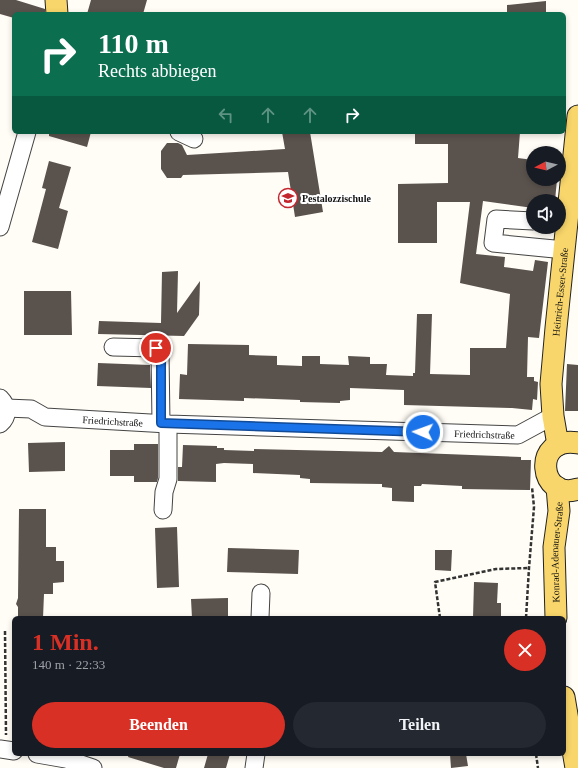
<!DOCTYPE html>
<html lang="de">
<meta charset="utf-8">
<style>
body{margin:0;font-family:"Times New Roman",serif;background:#242831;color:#f1f3f6;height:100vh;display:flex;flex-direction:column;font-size:15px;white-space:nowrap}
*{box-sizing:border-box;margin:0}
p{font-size:13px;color:#9ea1a6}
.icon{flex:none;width:22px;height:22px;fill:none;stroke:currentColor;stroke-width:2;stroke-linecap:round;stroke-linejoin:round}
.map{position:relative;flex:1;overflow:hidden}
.side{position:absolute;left:12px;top:616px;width:554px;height:140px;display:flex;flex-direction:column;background:#171b24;border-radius:6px;box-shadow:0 2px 6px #0003}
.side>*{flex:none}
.banner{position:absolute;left:12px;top:12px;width:554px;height:122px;border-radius:6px;box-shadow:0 2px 6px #0003;background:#0b6e4f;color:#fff;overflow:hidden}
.needle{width:26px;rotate:263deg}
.fabs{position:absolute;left:526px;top:146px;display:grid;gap:8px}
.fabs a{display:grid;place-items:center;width:40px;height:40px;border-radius:50%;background:#171b24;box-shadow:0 2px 6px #0003;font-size:20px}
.pin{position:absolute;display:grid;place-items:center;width:34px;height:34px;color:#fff;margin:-17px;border:2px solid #fff;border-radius:50%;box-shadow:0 1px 4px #0007}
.me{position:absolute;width:44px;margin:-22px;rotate:272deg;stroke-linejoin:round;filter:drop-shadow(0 0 3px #0008)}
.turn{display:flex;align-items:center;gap:14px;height:84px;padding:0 20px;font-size:18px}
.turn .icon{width:52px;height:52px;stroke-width:2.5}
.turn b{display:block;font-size:28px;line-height:34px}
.lanes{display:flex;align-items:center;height:38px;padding:0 20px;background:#0003;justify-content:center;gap:20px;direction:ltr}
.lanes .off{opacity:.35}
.round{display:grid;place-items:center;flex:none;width:42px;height:42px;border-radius:21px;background:#242831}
.head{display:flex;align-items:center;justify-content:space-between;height:68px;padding:0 20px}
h1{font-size:24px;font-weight:800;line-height:30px;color:#d93025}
.primary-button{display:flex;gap:8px;margin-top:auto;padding:8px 20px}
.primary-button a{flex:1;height:46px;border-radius:24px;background:#d93025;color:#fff;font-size:16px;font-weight:800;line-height:46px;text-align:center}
.primary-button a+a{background:#242831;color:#f1f3f6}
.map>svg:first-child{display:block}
.building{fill:#5a524d}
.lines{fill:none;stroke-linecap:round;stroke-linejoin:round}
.minor-casing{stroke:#444;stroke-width:19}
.major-casing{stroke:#222;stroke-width:23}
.path{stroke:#333;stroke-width:2.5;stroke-dasharray:4 2;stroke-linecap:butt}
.minor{stroke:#fff;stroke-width:17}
.major{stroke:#f9d66b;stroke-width:21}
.route-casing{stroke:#114b97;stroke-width:10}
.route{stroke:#1a73e8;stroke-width:7}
.labels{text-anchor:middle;stroke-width:4;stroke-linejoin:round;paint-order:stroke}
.poi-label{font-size:10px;font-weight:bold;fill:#111;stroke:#fff;text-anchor:start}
.street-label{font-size:10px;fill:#111;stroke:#fff}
</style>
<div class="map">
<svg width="578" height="768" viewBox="0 0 578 768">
<rect width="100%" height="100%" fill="#fffdf5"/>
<path class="building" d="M0 0H16L45 9V14H14V18L0 14Z
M91 0H147L143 14H87Z
M546 1V14H507V5Z
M49 132H91L87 147 49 136Z
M282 132H310L323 212 295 217 288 172 183 175 181 178H167L161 169V151L167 143H178L182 145 187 155 285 149Z
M415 132H520L518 158 533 160V179H557L555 201H533V208L483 201 476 254 505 257 504 267 533 271 535 260 548 262 539 338 528 337 527 377H534V381L538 382 537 400 533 399 532 410 512 408 404 405V390L350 388V400L340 401V403L300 402V400L244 398V401L179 399 180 374 187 375 188 344 249 345V355L277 356V365L302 366V356H320V364L349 365 348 356 370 357V364H387L386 375 413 376V373H415L417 314H432L430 374 470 375V348H506L510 294 460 283 470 202H437V243H398V184L448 183V144H415Z
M49 161 71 167 59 208 68 211 58 249 32 242 46 189 42 188Z
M178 271 177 313 200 281 199 315 184 336 98 334 99 321 161 323 162 272Z
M24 291H71L72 335H24Z
M98 363 150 365 151 388 97 386Z
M567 364 578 365V411H565Z
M65 442V471L29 472 28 443Z
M134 444H158V478L157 482H134V476H110V450H134Z
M183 445 217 446V448H224V450L254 451V449L382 452 389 446 394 452 521 457V460H531L530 490 462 489V486L422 484 421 486H414V502L392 501V488L382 487V484L310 483V479L300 478V475L253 473V464L224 463 216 464V482L178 481V467H182Z
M19 509H46V547H56V561H64V582L53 583V594H44L43 618H18V607L16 604 18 598Z
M177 527 179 587 157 588 155 528Z
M228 548 299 550 298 574 227 572Z
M435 550H452L451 571 435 570Z
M474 582 498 583 497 603H501V618H473Z
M228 598V618H192L191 599Z
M129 754H180L176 768H164L128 757Z
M208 754H230L226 768H204Z
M450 754H466L468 766 451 768Z"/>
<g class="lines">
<defs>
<g id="minor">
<path d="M179 132 194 139"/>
<path d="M533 221 496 219 493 243 565 250"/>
<path d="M0 227 27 132"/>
<path d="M113 347 156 348 160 352 161 423"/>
<path id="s1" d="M6 408 31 409 45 417 168 424 518 435 553 416"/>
<path d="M0 424C9 416 8 406 0 398"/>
<path d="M163 510 164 492 168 479V424"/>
<path d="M260 618 261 593"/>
<path d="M0 749 14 751"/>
<path d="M37 754 66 759 93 768"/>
<path d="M254 768 256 754"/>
</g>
<g id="major">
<path d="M56 0 57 14"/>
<path d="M578 443C531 435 539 502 578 489"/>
<path id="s2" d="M558 445 553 416 551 384 556 328 578 116"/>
<path id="s3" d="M556 618 554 547 559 511 557 487"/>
<path d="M564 697 576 768"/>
</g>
</defs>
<use href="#minor" class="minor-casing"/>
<use href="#major" class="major-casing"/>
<path class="path" d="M440 618 435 582 496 569 529 568
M526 618 529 568 534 507 532 487
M5 631 6 735
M536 754 538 768"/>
<use href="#minor" class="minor"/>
<use href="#major" class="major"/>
</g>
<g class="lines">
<defs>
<path id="route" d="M156 348 160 352 161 355V423L423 432"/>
</defs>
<use href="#route" class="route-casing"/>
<use href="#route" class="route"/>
</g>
<defs>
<symbol id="school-ring" viewBox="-11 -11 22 22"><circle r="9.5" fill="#fff" stroke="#c4262e" stroke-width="1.5"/><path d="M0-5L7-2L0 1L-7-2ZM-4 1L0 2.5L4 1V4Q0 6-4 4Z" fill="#c4262e"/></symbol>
</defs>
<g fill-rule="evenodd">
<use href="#school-ring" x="277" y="187" width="22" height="22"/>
</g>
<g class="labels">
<g class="poi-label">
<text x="302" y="202">Pestalozzischule</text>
</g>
<g class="street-label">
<text dy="4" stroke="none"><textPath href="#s2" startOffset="154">Heinrich-Esser-Straße</textPath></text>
<text dy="4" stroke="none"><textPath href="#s1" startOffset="109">Friedrichstraße</textPath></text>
<text dy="4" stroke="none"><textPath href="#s1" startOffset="481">Friedrichstraße</textPath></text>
<text dy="4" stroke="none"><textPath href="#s3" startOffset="66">Konrad-Adenauer-Straße</textPath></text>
</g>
</g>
</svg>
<div class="fabs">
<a><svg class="needle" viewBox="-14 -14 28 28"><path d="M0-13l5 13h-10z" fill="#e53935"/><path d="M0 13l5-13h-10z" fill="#9ea1a6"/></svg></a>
<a><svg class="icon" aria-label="sound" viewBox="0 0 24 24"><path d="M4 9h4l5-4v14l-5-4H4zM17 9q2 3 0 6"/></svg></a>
</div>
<div class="pin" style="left:156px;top:348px;background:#d93025"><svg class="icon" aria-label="arrive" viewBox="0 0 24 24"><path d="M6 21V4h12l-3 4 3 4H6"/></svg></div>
<svg class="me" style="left:423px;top:432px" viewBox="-20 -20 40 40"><circle r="17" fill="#1a73e8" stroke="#fff" stroke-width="3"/><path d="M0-11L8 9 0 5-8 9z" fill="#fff"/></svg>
<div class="banner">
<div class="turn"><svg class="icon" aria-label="right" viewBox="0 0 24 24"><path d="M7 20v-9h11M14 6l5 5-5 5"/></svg><div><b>110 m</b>Rechts abbiegen</div></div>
<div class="lanes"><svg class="icon off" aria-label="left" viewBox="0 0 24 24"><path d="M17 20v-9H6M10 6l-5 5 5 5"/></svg><svg class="icon off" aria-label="ahead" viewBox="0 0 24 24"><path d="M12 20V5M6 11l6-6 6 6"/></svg><svg class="icon off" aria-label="ahead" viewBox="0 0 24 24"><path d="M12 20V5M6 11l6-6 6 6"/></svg><svg class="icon" aria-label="right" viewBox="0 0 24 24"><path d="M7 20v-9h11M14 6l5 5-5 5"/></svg></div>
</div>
<section class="side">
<div class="head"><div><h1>1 Min.</h1><p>140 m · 22:33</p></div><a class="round" style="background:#d93025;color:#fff"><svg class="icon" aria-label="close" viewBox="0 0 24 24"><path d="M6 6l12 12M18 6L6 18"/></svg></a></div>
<div class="primary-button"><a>Beenden</a><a>Teilen</a></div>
</section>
</div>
